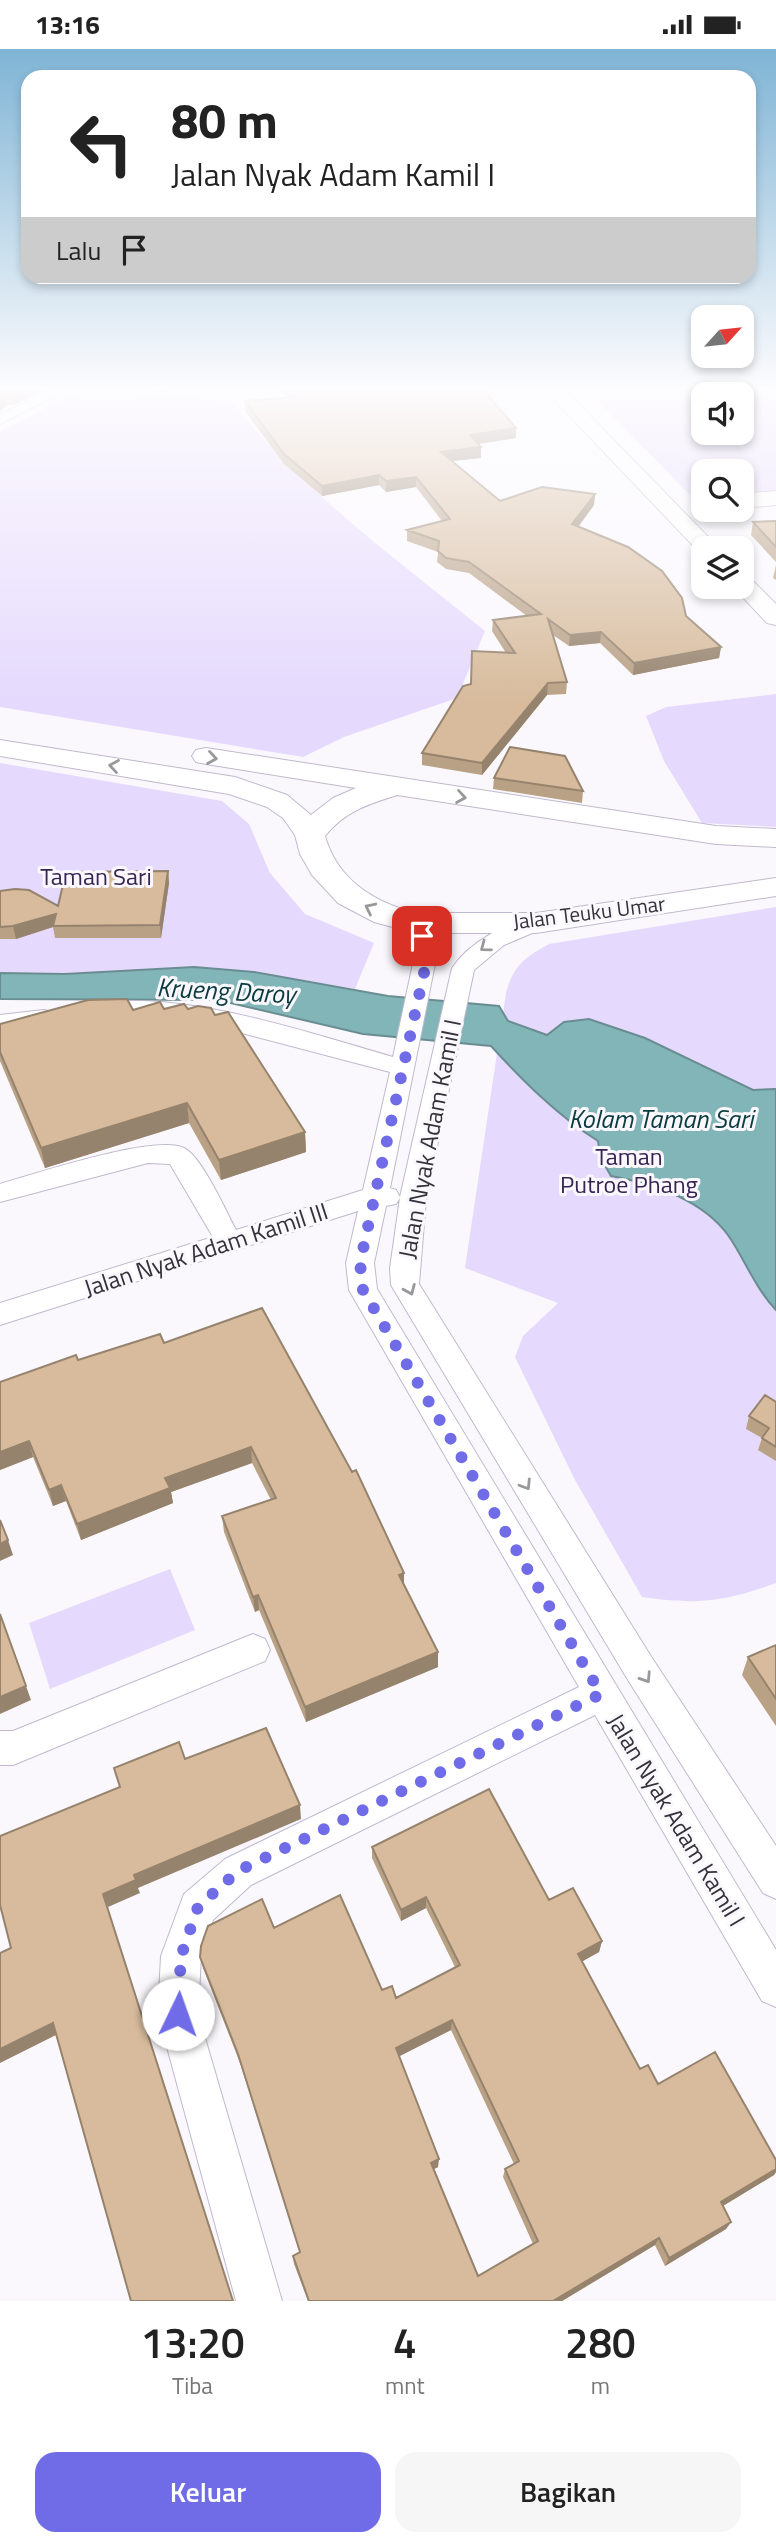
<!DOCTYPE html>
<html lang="id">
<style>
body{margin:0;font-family:"Titillium Web",sans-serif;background:#f6f6f6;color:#222;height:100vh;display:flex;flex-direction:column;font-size:26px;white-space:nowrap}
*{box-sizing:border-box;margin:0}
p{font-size:23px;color:#767676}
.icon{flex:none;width:38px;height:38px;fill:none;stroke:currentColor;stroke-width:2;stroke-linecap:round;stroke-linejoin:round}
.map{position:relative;height:2252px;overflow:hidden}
.panel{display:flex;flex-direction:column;background:#fff;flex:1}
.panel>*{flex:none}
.guide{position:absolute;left:21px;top:21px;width:735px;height:214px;border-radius:21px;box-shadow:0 4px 10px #0003;background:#fff;color:#222;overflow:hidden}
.needle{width:46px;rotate:63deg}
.fabs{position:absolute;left:691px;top:256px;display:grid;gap:14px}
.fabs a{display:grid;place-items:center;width:63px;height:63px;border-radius:14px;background:#fff;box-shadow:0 4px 10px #0003;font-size:35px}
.pin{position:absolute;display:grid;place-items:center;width:60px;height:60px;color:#fff;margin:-30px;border-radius:14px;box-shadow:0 4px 10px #0006}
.me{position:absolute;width:77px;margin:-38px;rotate:3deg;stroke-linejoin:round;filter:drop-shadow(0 0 5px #0008)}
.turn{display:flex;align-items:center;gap:24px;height:147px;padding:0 35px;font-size:32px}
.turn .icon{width:91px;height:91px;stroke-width:2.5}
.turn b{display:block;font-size:49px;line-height:60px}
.then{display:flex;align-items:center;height:66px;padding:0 35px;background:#0003;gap:14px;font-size:26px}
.eta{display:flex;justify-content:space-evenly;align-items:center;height:119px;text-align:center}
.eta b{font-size:42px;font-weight:600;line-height:49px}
.primary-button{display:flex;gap:14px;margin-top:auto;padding:14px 35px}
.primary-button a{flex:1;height:80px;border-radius:21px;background:#706ce7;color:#fff;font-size:28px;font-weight:600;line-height:80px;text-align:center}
.primary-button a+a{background:#f6f6f6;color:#222}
.status{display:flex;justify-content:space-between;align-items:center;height:49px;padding:0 35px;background:#fff;direction:ltr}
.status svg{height:19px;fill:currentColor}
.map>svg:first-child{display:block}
.green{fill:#e5d9fd;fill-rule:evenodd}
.water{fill:#82b5b8;stroke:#6a8d92;stroke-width:2}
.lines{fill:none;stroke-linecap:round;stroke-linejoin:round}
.minor-casing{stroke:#c0b9ce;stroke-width:2}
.trunk-casing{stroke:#c0b9ce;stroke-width:2}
.minor{fill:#fff;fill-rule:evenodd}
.trunk{fill:#fff;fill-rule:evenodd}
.wall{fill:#b9a186;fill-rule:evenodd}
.shaded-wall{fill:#96836d}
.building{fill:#d7bb9c;stroke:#96836d;stroke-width:2;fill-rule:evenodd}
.oneway{stroke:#99989c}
.route{stroke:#706ce7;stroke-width:12;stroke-dasharray:0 21.6}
.labels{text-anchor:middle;stroke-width:6;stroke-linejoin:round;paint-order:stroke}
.far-street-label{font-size:21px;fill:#333139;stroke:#faf8fd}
.park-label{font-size:24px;fill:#372452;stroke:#faf8fd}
.street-label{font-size:24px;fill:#333139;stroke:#faf8fd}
.water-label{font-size:26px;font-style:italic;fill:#0b3c40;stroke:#faf8fd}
</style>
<div class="status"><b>13:16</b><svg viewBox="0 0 49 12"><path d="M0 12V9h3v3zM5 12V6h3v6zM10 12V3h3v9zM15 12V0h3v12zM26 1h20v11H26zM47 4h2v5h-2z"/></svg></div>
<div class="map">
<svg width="776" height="2252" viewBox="0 0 776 2252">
<rect width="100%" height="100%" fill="#faf8fd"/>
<path class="green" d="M85 338 233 353C301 442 398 511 485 582L457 649 344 688 303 708 0 658V383Z
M584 338H776V441L742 444V422H704L703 447 692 448ZM704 345H742V383H704Z
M776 645V778L702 774 664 712 646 667 666 658Z
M0 714 222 752 249 775 270 824 305 865 374 894 355 940 254 923 194 918 65 925 0 924Z
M776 858V1534C725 1553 696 1556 642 1548L575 1431 515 1308 523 1287 558 1254 465 1219 506 944C513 917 525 908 549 895Z
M170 1520 195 1581 50 1640 29 1574Z"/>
<path class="water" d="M194 918 254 923 388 947 499 957 508 972 547 986 564 973 589 970 645 989 753 1041 776 1040V1261C757 1241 747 1216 732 1192 707 1152 655 1135 611 1127L600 1108 598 1092C558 1067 523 1032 491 997L363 985 218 951 0 950V924L65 925Z"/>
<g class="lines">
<defs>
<path id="minor" d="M56 338H72L0 375V366Z
M415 867 426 874 437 905 390 1139 396 1141 400 1148 452 919C470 892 505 875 536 867L547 874 544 879 504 896 474 921 426 1150 419 1235 652 1609 776 1797V1850L763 1844 628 1631 391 1236 390 1219 400 1149 396 1155 386 1157 374 1214 377 1240 776 1901V1958L762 1952 595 1666 251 1836 213 1871 201 1907 198 1965 282 2252H236L158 1965 161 1907 184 1845 225 1810 579 1638 349 1241 346 1214 358 1162 0 1276V1254L213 1188 170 1115 148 1114 0 1153V1135C35 1125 155 1085 184 1099 202 1108 226 1162 236 1181L363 1141 390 1023 211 976 172 970 89 967 85 962 89 957C170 936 313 985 393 1008L415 905 404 874Z
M44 961 52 963 56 968 52 973 0 982V966Z
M253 1585 265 1590 270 1601 265 1612 13 1716H0V1682H13Z"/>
<path id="trunk" d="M542 338H562L719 499H704V505L700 504Z
M776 442V456L742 459V445Z
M742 527 750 529 776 555V576L767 574 732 537H742Z
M0 691 235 728 287 746 311 766 333 749 356 739 206 715 196 713 192 707 196 701 206 699 716 777 776 780V798L716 795 397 746C369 755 345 762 325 787 337 830 373 853 416 864H536L776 829V847L536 884H415L374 873 338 854 312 826 300 805 295 786 283 769 267 758 229 745 0 707Z"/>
</defs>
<use href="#minor" class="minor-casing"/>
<use href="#trunk" class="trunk-casing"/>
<use href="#minor" class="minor"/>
<use href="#trunk" class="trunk"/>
</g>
<path class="wall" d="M0 338H51L13 356H6L0 363Z
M277 338H481L516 379V389L478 395 481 398V409L452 412 500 452 595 445 594 456 578 478 686 567 721 598 719 609 633 626 600 594 569 597 553 586 567 633 566 645 547 646 482 726 422 716V704L471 635 506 604 492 582 493 571 527 567 469 524 446 520 437 513 438 503 407 492V481L442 472 416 438 386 443 379 436 322 447 284 415 245 362V352L288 349Z
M776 472V513L751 486 753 473Z
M776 516V531L773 529Z
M494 729 583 742 582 754 493 740Z
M168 822 169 834 161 889H55L53 878 16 890H0V842L58 857Z
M188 960 215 966 305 1083 306 1103 221 1131 189 1074 45 1119 0 1012V975L133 961Z
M164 1294 404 1535 438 1603V1618L306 1673 259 1561 255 1563 224 1483 222 1467 271 1451 252 1414 171 1443 173 1454 81 1491 66 1452 53 1457 33 1408 0 1421V1333L78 1311Z
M776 1353V1412L758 1401 762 1389 746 1380 749 1367Z
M776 1596V1677L742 1626 748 1608Z
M372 1798 549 1851 602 1892 599 1903 582 1912 640 2020 658 2035 776 2111V2123L774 2126 723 2157 731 2173 726 2180 665 2217 655 2196 562 2252H308L294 2215 293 2207 300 2204 240 2014 203 1919 200 1908 274 1879 396 1949 455 1918 426 1859 401 1872 372 1809ZM451 1981 514 2115 505 2120 503 2128 533 2195 478 2227 434 2120 438 2118 399 2007Z"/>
<path class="shaded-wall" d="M30 338H51L13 356 12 347Z
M157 338H203L158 344Z
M5 347 6 356 0 363V352Z
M516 379V389L470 396V386Z
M481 398V409L441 413V403Z
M379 426V436L322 447V437Z
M416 428V438L386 443V432Z
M595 445 594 456 572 486V475Z
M601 583 600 594 569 597 570 586Z
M721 598 719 609 633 626 634 614Z
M548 634 547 646 482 726V714Z
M168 822 169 834 161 889 160 876Z
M56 865 53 878 16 890 13 877Z
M187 1054 189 1074 45 1119 41 1099Z
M305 1083 306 1103 221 1131 219 1111Z
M29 1392 33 1408 0 1421V1403Z
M251 1398 252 1414 171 1443 173 1454 81 1491 77 1475 165 1429Z
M61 1436 66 1452 53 1457 49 1441Z
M8 1491 13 1506 0 1512V1495Z
M404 1524V1539L399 1526Z
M258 1546 259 1561 255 1563 253 1548Z
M438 1603V1618L306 1673 305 1658Z
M26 1637 31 1651 0 1665V1648Z
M300 1756 301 1770 138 1839 140 1844 108 1858 103 1845 134 1826Z
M426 1848V1859L401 1872V1861Z
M602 1892 599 1903 576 1916 578 1905Z
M452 1971 451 1981 396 2009V1999Z
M53 1974 58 1985 0 2014V2000Z
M439 2110 438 2118 430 2122 431 2114Z
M776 2120V2123L774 2126 716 2161 721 2153Z
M731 2173 726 2180 665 2217 669 2209Z
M659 2189 655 2196 562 2252H553Z"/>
<path class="building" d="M0 338H30L12 347H5L0 352Z
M286 338H481L516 379 470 386 481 398 441 403 500 452 542 438 595 445 572 475 628 498 662 522 682 549 686 567 721 598 634 614 601 583 570 586 548 570 567 633 548 634 482 714 422 704 463 637 471 635 472 602 515 604 493 571 541 565 469 513 446 509 438 502 439 492 407 481 450 470 416 428 386 432 379 426 322 437 284 405 245 352 297 348Z
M776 472V498L753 473Z
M510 698 565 707 583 742 494 729Z
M168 822 160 876 53 877 56 865 13 877 0 878V842L15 840 29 841 58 857 66 823Z
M127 950 133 961 160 953 164 960 184 955 188 960 198 957 211 959 215 966 228 963 305 1083 219 1111 187 1054 41 1099 0 1003V975L88 951Z
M262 1259 352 1423 356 1421 404 1524 399 1526 438 1603 305 1658 258 1546 253 1548 222 1467 276 1449 251 1398 165 1429 170 1439 77 1475 61 1436 49 1441 29 1392 0 1403V1333L76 1306 78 1311 160 1285 164 1294Z
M765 1346 776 1353V1398L762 1389 769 1379 749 1367Z
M0 1471 8 1491 0 1495Z
M0 1565 26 1637 0 1648Z
M776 1596V1650L748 1608Z
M266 1679 300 1756 134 1826 136 1831 103 1845 233 2252H131L53 1974 0 2000V1904L11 1899 0 1856V1787L120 1738 114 1719 179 1693 185 1710Z
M489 1740 549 1851 573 1839 602 1892 578 1905 640 2020 648 2016 658 2035 715 2003 776 2111V2120L721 2153 731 2173 669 2209 659 2189 553 2252H309L293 2207 300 2203 238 2005 200 1908 201 1897 208 1877 262 1850 274 1879 340 1846 382 1941 392 1937 396 1949 460 1916 426 1848 401 1861 372 1798ZM452 1971 519 2112 505 2120 538 2192 478 2227 431 2114 439 2110 396 1999Z"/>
<defs><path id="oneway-chevron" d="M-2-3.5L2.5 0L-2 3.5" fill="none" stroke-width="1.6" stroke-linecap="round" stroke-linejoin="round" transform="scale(1.75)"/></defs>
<g class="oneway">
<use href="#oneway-chevron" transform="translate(212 709) rotate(9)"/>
<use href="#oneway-chevron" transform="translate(114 717) rotate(-171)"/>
<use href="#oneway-chevron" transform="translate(461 748) rotate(9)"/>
<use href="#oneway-chevron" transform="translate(370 859) rotate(-154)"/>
<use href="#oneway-chevron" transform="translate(485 898) rotate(143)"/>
<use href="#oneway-chevron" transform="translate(410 1241) rotate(67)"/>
<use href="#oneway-chevron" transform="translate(526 1436) rotate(58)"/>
<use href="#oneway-chevron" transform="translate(646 1629) rotate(57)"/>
</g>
<linearGradient id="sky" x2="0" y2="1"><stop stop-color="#7fb4d5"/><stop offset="0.52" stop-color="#fdfcfe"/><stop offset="1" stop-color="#fdfcfe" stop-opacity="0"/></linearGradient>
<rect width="776" height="653" fill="url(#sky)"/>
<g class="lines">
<path class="route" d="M178 1965 181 1907 198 1858 238 1822 601 1645 363 1241 360 1214 424 924 426 905 422 887"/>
</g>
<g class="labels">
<g class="far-street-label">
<text transform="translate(589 864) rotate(-7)" y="7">Jalan Teuku Umar</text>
</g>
<g class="park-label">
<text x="96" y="836">Taman Sari</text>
<text x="629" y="1116">Taman<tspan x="629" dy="28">Putroe Phang</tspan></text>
</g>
<g class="street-label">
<text transform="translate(430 1090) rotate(-79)" y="8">Jalan Nyak Adam Kamil I</text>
<text transform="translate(206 1201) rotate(-18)" y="8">Jalan Nyak Adam Kamil III</text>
<text transform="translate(676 1771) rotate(59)" y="8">Jalan Nyak Adam Kamil I</text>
</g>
<g class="water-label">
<text transform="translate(226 942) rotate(3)" y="9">Krueng Daroy</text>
<text x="661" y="1079">Kolam Taman Sari</text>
</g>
</g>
</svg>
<div class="fabs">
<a><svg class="needle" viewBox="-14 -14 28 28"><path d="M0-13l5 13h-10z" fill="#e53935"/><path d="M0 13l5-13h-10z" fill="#767676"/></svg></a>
<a><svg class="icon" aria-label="sound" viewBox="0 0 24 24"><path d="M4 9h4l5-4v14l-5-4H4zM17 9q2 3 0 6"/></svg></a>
<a><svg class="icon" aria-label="search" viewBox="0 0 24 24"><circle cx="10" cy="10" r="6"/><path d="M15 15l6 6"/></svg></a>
<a><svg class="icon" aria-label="layers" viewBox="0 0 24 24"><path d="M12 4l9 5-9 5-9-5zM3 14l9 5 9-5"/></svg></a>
</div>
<div class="pin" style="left:422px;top:887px;background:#d93025"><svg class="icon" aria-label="arrive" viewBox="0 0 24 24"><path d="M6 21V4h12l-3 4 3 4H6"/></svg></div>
<svg class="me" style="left:178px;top:1965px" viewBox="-20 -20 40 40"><circle r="19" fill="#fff"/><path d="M0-13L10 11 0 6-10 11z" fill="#706ce7"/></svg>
<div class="guide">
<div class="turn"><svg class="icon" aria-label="left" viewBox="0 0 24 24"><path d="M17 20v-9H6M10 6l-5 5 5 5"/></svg><div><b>80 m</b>Jalan Nyak Adam Kamil I</div></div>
<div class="then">Lalu<svg class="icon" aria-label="arrive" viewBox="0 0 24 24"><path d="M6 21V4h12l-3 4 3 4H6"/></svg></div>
</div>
</div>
<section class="panel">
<div class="eta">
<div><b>13:20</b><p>Tiba</p></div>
<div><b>4</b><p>mnt</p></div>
<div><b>280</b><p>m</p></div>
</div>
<div class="primary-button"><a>Keluar</a><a>Bagikan</a></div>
</section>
